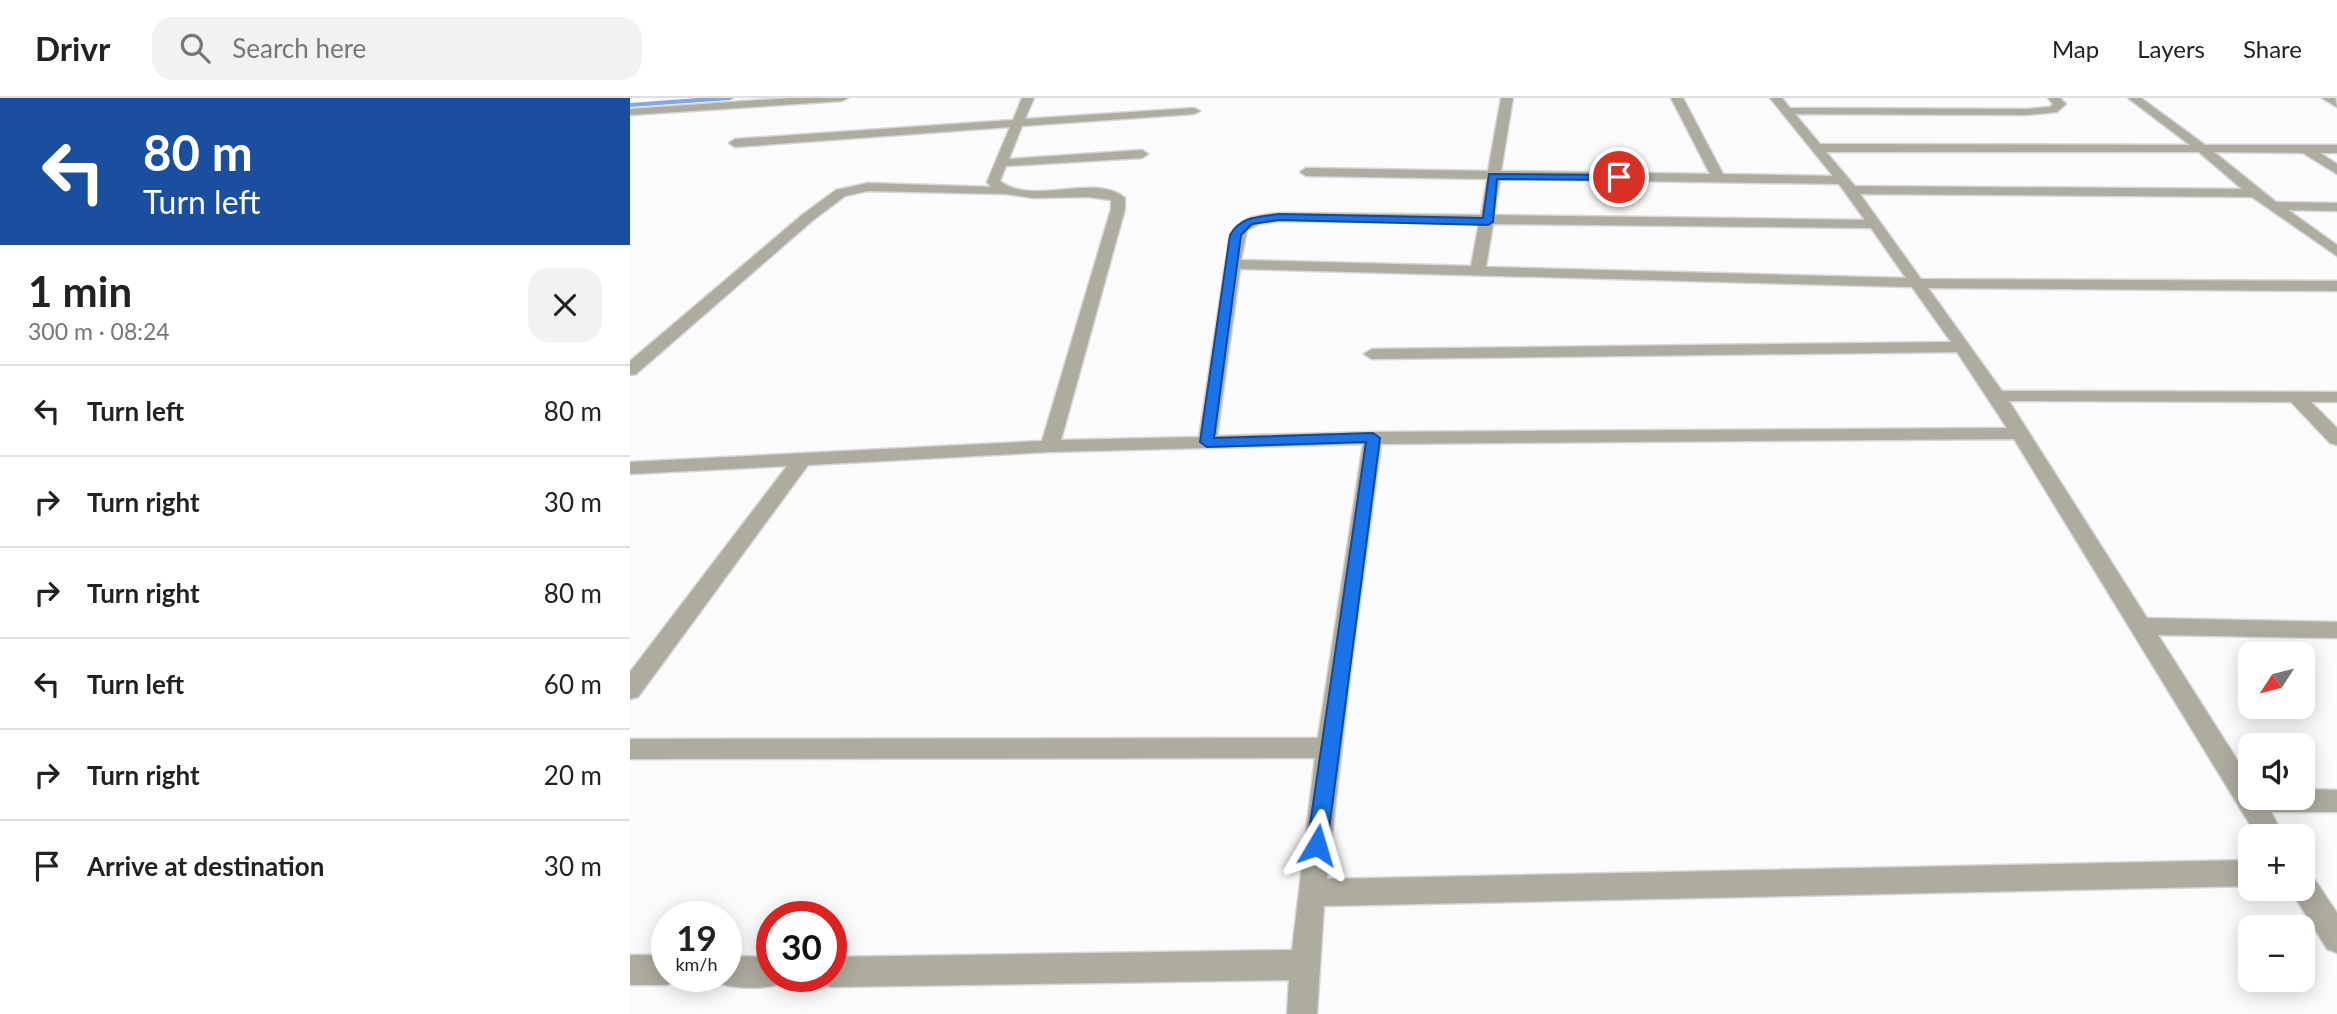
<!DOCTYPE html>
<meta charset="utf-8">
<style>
body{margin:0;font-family:Lato,sans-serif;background:#f2f2f2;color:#222;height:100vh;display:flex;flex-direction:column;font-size:26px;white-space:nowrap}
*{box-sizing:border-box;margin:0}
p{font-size:23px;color:#767676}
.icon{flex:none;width:38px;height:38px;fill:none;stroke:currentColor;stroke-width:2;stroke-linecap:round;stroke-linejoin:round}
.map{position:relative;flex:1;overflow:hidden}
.panel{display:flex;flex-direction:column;background:#fff;width:630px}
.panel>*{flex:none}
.hud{background:#1a4fa0;color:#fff;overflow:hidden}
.needle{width:46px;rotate:234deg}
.buttons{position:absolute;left:1608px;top:544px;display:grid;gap:14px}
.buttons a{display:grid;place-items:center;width:77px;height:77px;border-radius:14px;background:#fff;box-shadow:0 4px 18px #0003;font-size:35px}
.speed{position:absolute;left:21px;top:803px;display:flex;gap:14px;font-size:35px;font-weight:700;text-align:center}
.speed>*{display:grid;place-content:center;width:91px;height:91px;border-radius:50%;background:#fff;box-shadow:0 4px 18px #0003;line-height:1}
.speed small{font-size:18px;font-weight:400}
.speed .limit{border:10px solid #d22;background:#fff;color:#111}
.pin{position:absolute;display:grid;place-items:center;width:60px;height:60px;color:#fff;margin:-30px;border:4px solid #fff;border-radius:50%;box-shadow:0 2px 7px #0007}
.me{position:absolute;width:77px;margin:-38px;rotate:7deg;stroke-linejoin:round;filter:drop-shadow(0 0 5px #0008)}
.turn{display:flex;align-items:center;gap:24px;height:147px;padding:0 28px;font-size:32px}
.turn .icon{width:91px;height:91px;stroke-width:2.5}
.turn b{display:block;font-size:49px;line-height:60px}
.round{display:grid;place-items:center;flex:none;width:74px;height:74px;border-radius:21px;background:#f2f2f2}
.summary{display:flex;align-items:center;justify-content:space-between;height:119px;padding:0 28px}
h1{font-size:42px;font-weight:700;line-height:52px}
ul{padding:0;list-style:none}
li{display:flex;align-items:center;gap:21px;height:91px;padding:0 28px;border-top:2px solid #e0e0e0}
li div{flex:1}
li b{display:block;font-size:26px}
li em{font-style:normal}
header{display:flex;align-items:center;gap:42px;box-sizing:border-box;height:98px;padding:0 35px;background:#fff;border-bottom:2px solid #e0e0e0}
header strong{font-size:33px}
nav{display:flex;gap:38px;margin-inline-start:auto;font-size:24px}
.search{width:490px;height:63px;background:#f2f2f2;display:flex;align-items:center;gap:18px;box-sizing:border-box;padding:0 24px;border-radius:21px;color:#767676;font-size:26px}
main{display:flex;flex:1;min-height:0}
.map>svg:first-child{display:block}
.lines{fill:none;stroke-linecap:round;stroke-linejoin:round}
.stream{fill:#83a5eb;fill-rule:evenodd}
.minor-casing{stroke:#d5d6d7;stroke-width:3}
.minor{fill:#aeab9f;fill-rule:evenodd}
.route{fill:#1a73e8;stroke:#114b97;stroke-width:2}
</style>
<header>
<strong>Drivr</strong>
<div class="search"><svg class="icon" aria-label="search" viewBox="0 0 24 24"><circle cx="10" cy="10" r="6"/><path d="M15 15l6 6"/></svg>Search here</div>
<nav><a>Map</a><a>Layers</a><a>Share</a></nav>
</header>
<main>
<section class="panel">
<div class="hud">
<div class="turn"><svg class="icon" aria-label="left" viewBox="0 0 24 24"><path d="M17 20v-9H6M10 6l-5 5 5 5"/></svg><div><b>80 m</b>Turn left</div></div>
</div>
<div class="summary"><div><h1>1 min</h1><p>300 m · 08:24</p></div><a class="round"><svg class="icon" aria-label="close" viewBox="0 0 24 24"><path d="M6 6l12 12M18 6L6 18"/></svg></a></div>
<ul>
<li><svg class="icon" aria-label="left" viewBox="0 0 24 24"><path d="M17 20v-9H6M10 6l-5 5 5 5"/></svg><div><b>Turn left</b></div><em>80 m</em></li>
<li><svg class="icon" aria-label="right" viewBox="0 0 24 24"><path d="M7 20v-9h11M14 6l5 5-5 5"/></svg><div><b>Turn right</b></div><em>30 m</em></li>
<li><svg class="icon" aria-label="right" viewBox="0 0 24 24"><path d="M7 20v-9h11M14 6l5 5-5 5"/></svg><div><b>Turn right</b></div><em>80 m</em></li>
<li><svg class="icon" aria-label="left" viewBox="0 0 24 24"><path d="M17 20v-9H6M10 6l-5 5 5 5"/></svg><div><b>Turn left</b></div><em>60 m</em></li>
<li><svg class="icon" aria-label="right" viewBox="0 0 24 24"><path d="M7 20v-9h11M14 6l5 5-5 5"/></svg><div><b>Turn right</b></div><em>20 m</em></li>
<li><svg class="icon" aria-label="arrive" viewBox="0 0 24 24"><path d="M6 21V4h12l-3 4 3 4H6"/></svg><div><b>Arrive at destination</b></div><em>30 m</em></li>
</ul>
</section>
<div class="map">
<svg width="1707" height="916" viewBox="0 0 1707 916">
<rect width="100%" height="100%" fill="#fbfbfb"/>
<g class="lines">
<path class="stream" d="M68 0H104L100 2 0 9V5Z"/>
<defs>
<path id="minor" d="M161 0H218L212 3 0 17V11Z
M392 0H404L395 21 564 10 570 13 564 16 392 28 379 61 512 52 518 56 512 60 376 68 370 83C403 109 464 74 495 100V111L431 342 569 339 599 143C607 119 626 117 649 115L851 117 857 81 676 78 670 74 676 70 858 73 871 0H883L871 73 1080 76 1041 0H1053L1093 76 1203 78 1140 0H1152L1160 10 1397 11 1420 9 1423 6 1418 0H1430L1436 6 1427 14 1397 17 1165 16 1190 46 1560 47 1498 0H1511L1575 47H1707V55H1690L1707 66V76L1673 55 1584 54 1646 104 1707 105V113L1658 112 1707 147V158L1622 99 1230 96 1291 181 1707 183V193L1298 190 1372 293 1707 294V304H1681L1707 330V347L1700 345 1661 304 1379 303 1517 520 1707 524V540L1528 537 1620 682V700H1673V691L1707 692V714H1641L1654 738H1627L1384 341 751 346 720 578 697 781 1620 762V788L694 808 687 916H657L659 882 201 889 190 885 188 878H201V859L662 852 685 660 0 661V641L688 640 733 346 420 354 178 367 8 599 0 601V574L157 368 0 376V364L412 343 481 111V102L458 99 403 100 376 96 238 93 215 98 182 123 6 276 0 277V263L172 117 206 92 238 85 361 89 357 84 380 29 105 49 99 45 105 41 383 22ZM1196 54H1569L1612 91 1225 88ZM870 81 1209 86 1235 122 864 117ZM649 123 849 125 841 168 611 162 617 132 629 126ZM863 126 1241 130 1276 180 856 169ZM610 171 1282 189 1321 244 742 251 734 256 742 261 1327 254 1377 330 743 334 587 338Z
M1692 0H1705L1707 9Z
M1673 775 1683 779 1707 815V855L1697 851 1660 791H1673Z
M0 857H37V878H49L48 882 37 887H0Z
M96 858 142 859V878H155L153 885C134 892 104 891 85 884L83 878H96Z"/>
</defs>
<use href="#minor" class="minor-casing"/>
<use href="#minor" class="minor"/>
</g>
<path class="route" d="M859 76 989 77 993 79 989 82 867 81 863 124 858 127 649 122 622 126 611 137 584 340 743 335 750 340 697 747 694 753 687 756 680 753 677 747 736 344 577 349 570 344 600 137C611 118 629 119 649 116L853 120Z"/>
</svg>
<div class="buttons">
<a><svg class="needle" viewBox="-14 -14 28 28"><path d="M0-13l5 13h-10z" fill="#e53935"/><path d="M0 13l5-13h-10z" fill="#767676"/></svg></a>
<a><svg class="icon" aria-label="sound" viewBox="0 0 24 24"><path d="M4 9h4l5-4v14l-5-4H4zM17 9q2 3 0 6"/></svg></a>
<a>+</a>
<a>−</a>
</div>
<div class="speed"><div>19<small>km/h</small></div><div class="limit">30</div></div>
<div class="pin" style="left:989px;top:79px;background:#d93025"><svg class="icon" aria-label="arrive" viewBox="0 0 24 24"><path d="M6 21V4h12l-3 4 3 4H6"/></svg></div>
<svg class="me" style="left:687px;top:747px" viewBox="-20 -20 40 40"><path d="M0-17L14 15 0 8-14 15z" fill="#1a73e8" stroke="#fff" stroke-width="4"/></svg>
</div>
</main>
